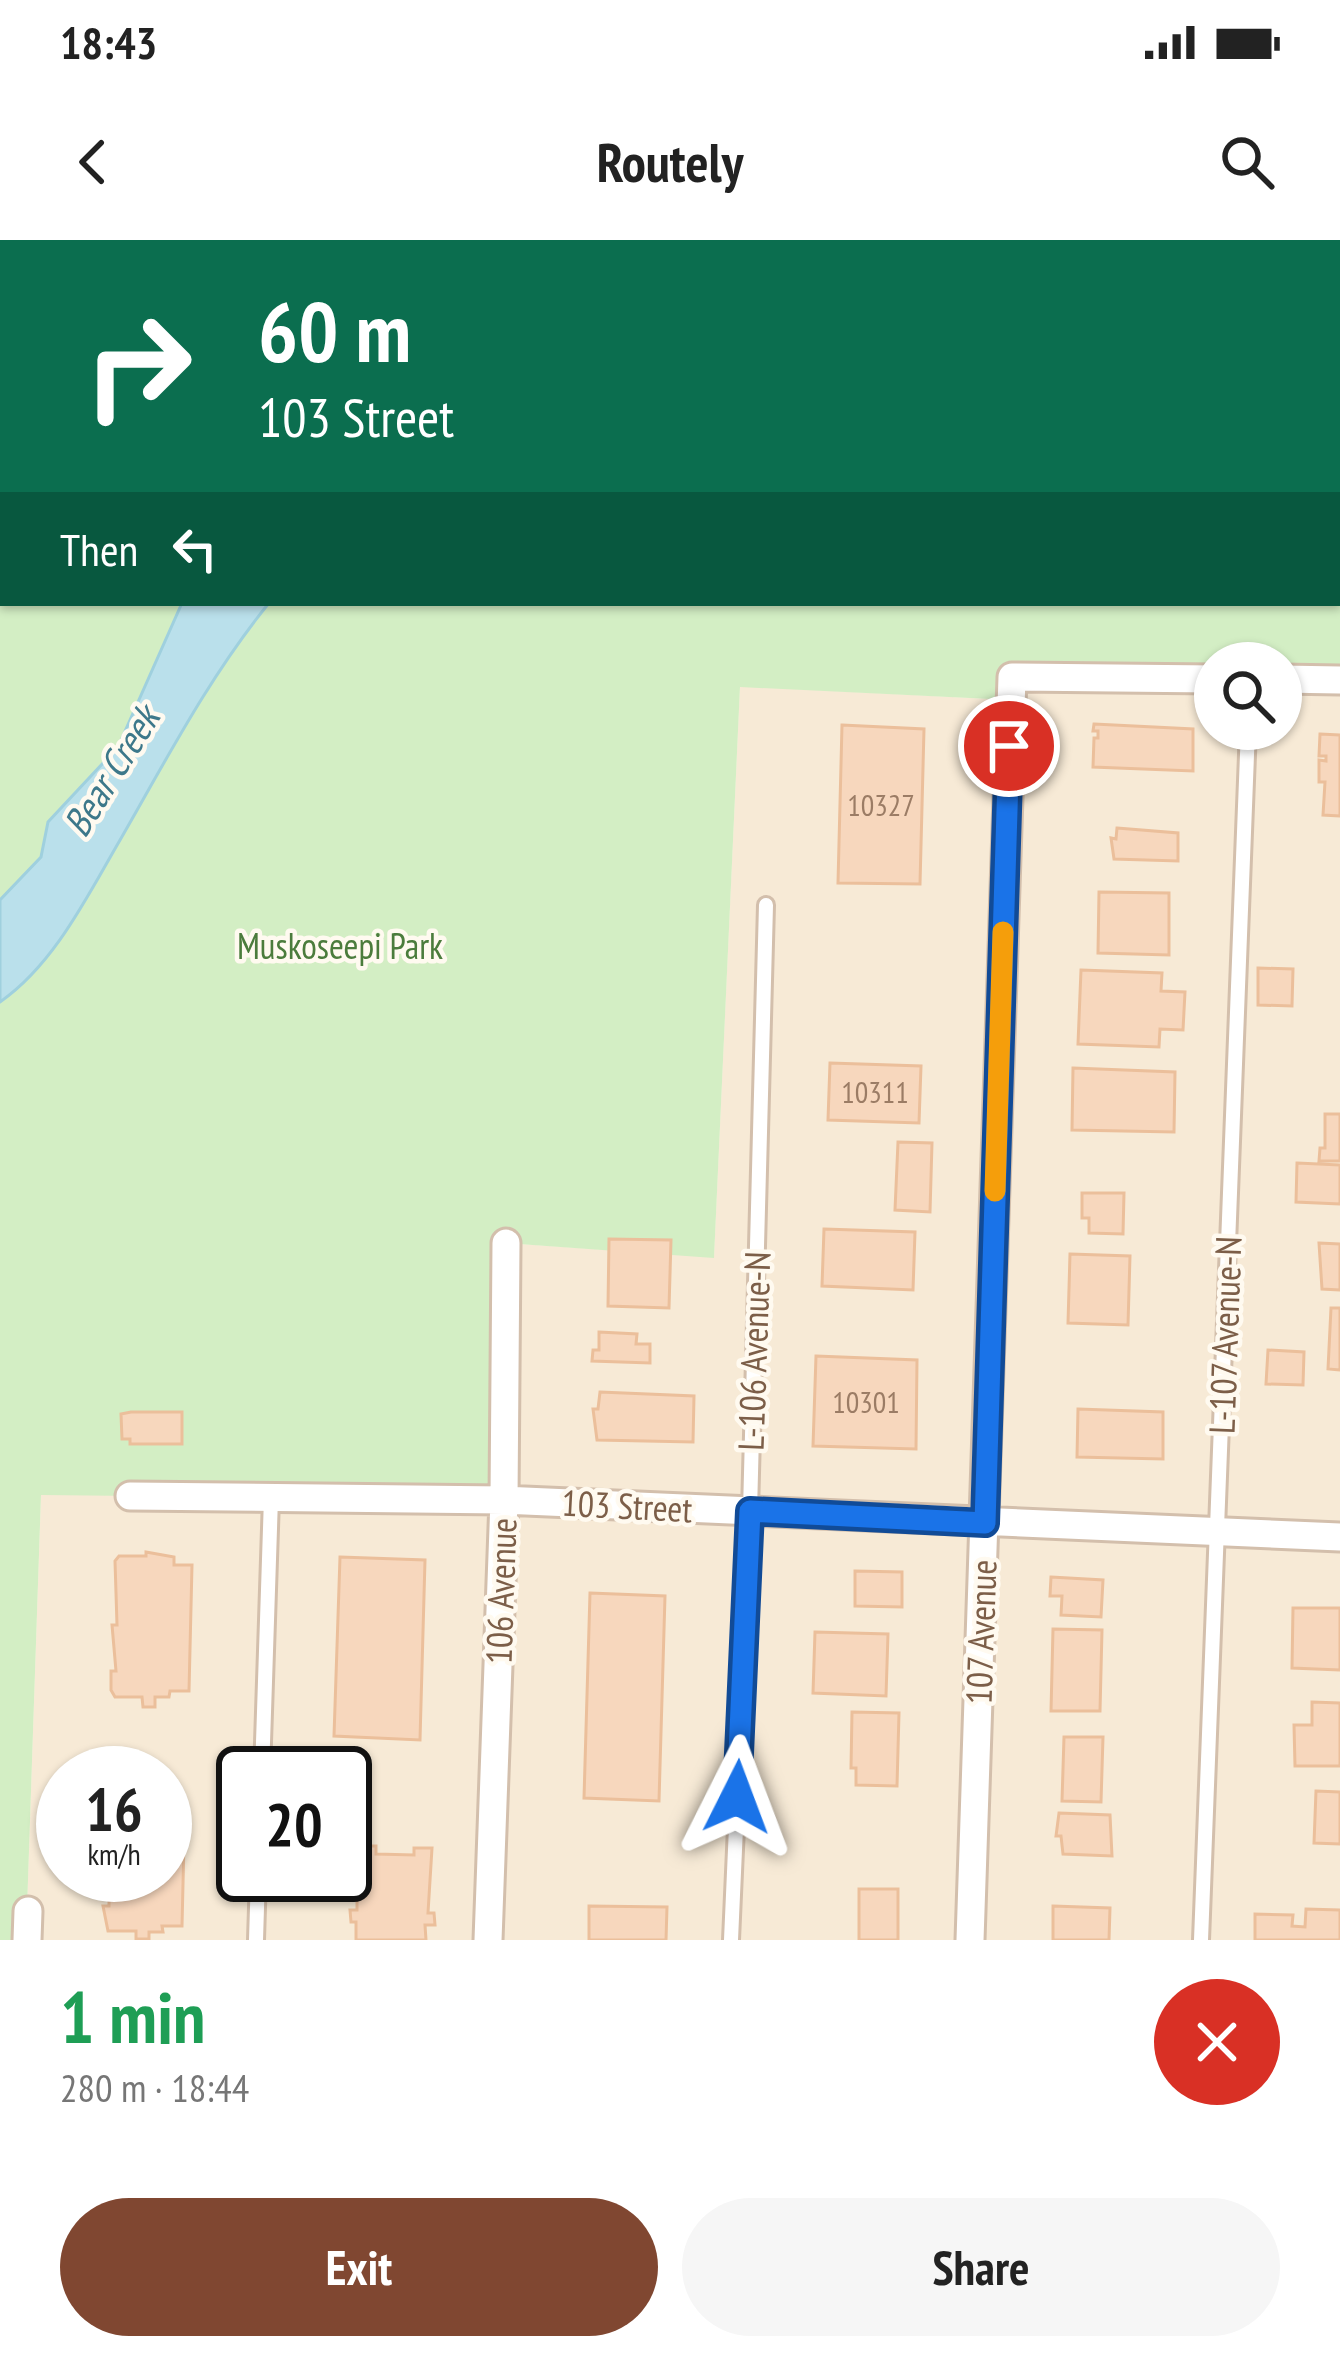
<!DOCTYPE html>
<meta charset="utf-8">
<style>
body{margin:0;font-family:"PT Sans Narrow",sans-serif;background:#f6f6f6;color:#222;height:100vh;display:flex;flex-direction:column;font-size:45px;white-space:nowrap}
*{box-sizing:border-box;margin:0}
p{font-size:39px;color:#767676}
.icon{flex:none;width:66px;height:66px;fill:none;stroke:currentColor;stroke-width:2;stroke-linecap:round;stroke-linejoin:round}
.map{position:relative;height:1700px;overflow:hidden}
.details{display:flex;flex-direction:column;background:#fff;flex:1}
.details>*{flex:none}
.banner{position:absolute;left:0px;top:0px;width:1341px;height:366px;box-shadow:0 3px 9px #0004;background:#0b6e4f;color:#fff;overflow:hidden}
.fabs{position:absolute;left:1194px;top:402px;display:grid;gap:24px}
.fabs a{display:grid;place-items:center;width:108px;height:108px;border-radius:50%;background:#fff;box-shadow:0 3px 9px #0004;font-size:60px}
.speed{position:absolute;left:36px;top:1506px;display:flex;gap:24px;font-size:60px;font-weight:700;text-align:center}
.speed>*{display:grid;place-content:center;width:156px;height:156px;border-radius:50%;background:#fff;box-shadow:0 3px 9px #0004;line-height:1}
.speed small{font-size:30px;font-weight:400}
.speed .limit{border:6px solid #111;border-radius:18px;background:#fff;color:#111}
.pin{position:absolute;display:grid;place-items:center;width:102px;height:102px;color:#fff;margin:-51px;border:6px solid #fff;border-radius:50%;box-shadow:0 3px 12px #0007}
.me{position:absolute;width:132px;margin:-66px;rotate:3deg;stroke-linejoin:round;filter:drop-shadow(0 0 9px #0008)}
.turn{display:flex;align-items:center;gap:42px;height:252px;padding:0 60px;font-size:54px}
.turn .icon{width:156px;height:156px;stroke-width:2.5}
.turn b{display:block;font-size:84px;line-height:102px}
.then{display:flex;align-items:center;height:114px;padding:0 60px;background:#0003;gap:24px;font-size:45px}
.round{display:grid;place-items:center;flex:none;width:126px;height:126px;border-radius:63px;background:#f6f6f6}
.head{display:flex;align-items:center;justify-content:space-between;height:204px;padding:0 60px}
h1{font-size:72px;font-weight:700;line-height:90px;color:#1e9e55}
.button{display:flex;gap:24px;margin-top:auto;padding:24px 60px}
.button a{flex:1;height:138px;border-radius:72px;background:#804731;color:#fff;font-size:48px;font-weight:700;line-height:138px;text-align:center}
.button a+a{background:#f6f6f6;color:#222}
.status{display:flex;justify-content:space-between;align-items:center;height:84px;padding:0 60px;background:#fff;direction:ltr}
.status svg{height:33px;fill:currentColor}
header{display:flex;justify-content:space-between;align-items:center;height:156px;padding:0 60px;background:#fff;font-size:54px;font-weight:700}
.map>svg:first-child{display:block}
.residential{fill:#f7ead6;fill-rule:evenodd}
.green{fill:#d3eec4;fill-rule:evenodd}
.water{fill:#bae0eb;stroke:#9fd0de;stroke-width:3}
.building{fill:#f7d7bd;stroke:#ebbf9b;stroke-width:3}
.lines{fill:none;stroke-linecap:round;stroke-linejoin:round}
.service-casing{stroke:#d3bfac;stroke-width:20}
.minor-casing{stroke:#d3bfac;stroke-width:33}
.service{stroke:#fff;stroke-width:14}
.minor{stroke:#fff;stroke-width:27}
.route-casing{stroke:#114b97;stroke-width:30}
.route{stroke:#1a73e8;stroke-width:21}
.slow{stroke:#f59e0b;stroke-width:21}
.labels{text-anchor:middle;stroke-width:9;stroke-linejoin:round;paint-order:stroke}
.number-label{font-size:30px;fill:#9b7c65}
.park-label{font-size:36px;fill:#4b7c3c;stroke:#fffaf0}
.street-label{font-size:36px;fill:#7c5e48;stroke:#fffaf0}
.water-label{font-size:39px;font-style:italic;fill:#3d788a;stroke:#fffaf0}
</style>
<div class="status"><b>18:43</b><svg viewBox="0 0 49 12"><path d="M0 12V9h3v3zM5 12V6h3v6zM10 12V3h3v9zM15 12V0h3v12zM26 1h20v11H26zM47 4h2v5h-2z"/></svg></div>
<header><svg class="icon" aria-label="back" viewBox="0 0 24 24"><path d="M15 5l-7 7 7 7"/></svg>Routely<svg class="icon" aria-label="search" viewBox="0 0 24 24"><circle cx="10" cy="10" r="6"/><path d="M15 15l6 6"/></svg></header>
<div class="map">
<svg width="1340" height="1700" viewBox="0 0 1340 1700">
<rect width="100%" height="100%" fill="#fef7e8"/>
<path class="residential" d="M1012 437 1215 442V489H1281V443L1340 444V1700H26L41 1255 506 1003 714 1017 740 446 1010 460ZM63 1533H165V1635H63ZM243 1533H345V1635H243Z"/>
<path class="green" d="M0 0H1340V444L1281 443V423H1215V442L1012 437 1011 460 740 447 714 1018 506 1003 504 1260 41 1255 26 1700H0ZM3 3H1338V363H3Z"/>
<path class="water" d="M182 363H269C208 438 164 524 116 607 85 661 52 726 0 762V660L41 617 48 582 118 507Z"/>
<path class="building" d="M1094 484 1193 489V531L1093 527 1094 498H1098V491H1093Z
M842 485 924 489 920 644 838 643Z
M1320 494 1340 495V576L1323 575 1325 542H1319V520L1326 521V516H1319Z
M1117 588 1178 593V621L1114 619 1111 598 1116 599Z
M1099 652 1169 653V715L1098 713Z
M1258 728 1293 729 1292 766 1258 765Z
M1081 730 1162 733 1161 751 1185 752 1183 790 1160 789 1159 807 1078 804Z
M830 823 921 826 919 883 828 880Z
M1073 828 1175 832 1174 892 1072 890Z
M1325 874H1340V921H1319L1320 908H1325Z
M898 902 932 903 930 972 895 970Z
M1297 923 1340 925V964L1296 962Z
M1082 953H1124L1123 994 1089 993V978H1082Z
M824 989 915 992 913 1050 822 1046Z
M609 999 671 1000 669 1068 608 1066Z
M1319 1003 1340 1004V1050L1322 1049Z
M1070 1014 1130 1016 1128 1085 1068 1083Z
M1331 1068H1340V1130L1328 1129Z
M599 1092 637 1094 636 1104H650V1123L592 1121 593 1110H599Z
M1268 1110 1304 1112 1303 1145 1266 1144Z
M816 1116 917 1120 916 1209 813 1206Z
M600 1152 694 1156 693 1202 597 1200 593 1169H598Z
M1078 1169 1163 1172V1219L1077 1217Z
M131 1172H182V1204H130V1199H122L121 1174Z
M146 1312 174 1317V1325H192L189 1451H170L169 1457H155V1467H143L142 1457H115L111 1450V1431H116L112 1385H117L115 1321 119 1316H146Z
M340 1317 425 1320 420 1500 334 1496Z
M855 1331 902 1332V1367L855 1366Z
M1051 1337 1103 1340 1101 1377 1061 1375 1062 1356H1050Z
M590 1353 665 1356 659 1561 584 1558Z
M1293 1368H1340V1430L1292 1428Z
M1053 1389 1102 1390 1100 1471H1051Z
M815 1392 888 1394 886 1456 813 1453Z
M1312 1462 1340 1463V1526H1295L1294 1485H1312Z
M852 1472 899 1473 897 1546 856 1545V1528H851Z
M1064 1497H1103L1101 1562 1062 1561Z
M165 1551 168 1560H185L182 1686H162L163 1692H149V1699H136V1691H108L103 1666H109V1635H165Z
M1316 1551 1340 1552V1604L1314 1603Z
M1059 1573 1110 1575 1112 1616 1063 1614 1061 1596H1056Z
M358 1606H376V1614L414 1615V1608H432L428 1673H434L435 1685H425L426 1700H356V1682H351L350 1670H357V1636H363Z
M859 1649H898V1700H859Z
M589 1666 667 1667 666 1700H589Z
M1053 1666 1110 1668 1109 1700H1053Z
M1306 1669 1340 1670V1700H1255V1674L1293 1675 1292 1686 1305 1687Z"/>
<g class="lines">
<defs>
<path id="service" d="M262 1533 271 1258
M256 1700 258 1635
M731 1700 750 1271 766 665
M1201 1700 1248 489"/>
<path id="minor" d="M1281 439 1340 440
M130 1256 504 1260 1340 1297
M27 1700 28 1671
M488 1700 504 1260 506 1003
M970 1700 1012 437 1215 439"/>
</defs>
<use href="#service" class="service-casing"/>
<use href="#minor" class="minor-casing"/>
<use href="#service" class="service"/>
<use href="#minor" class="minor"/>
</g>
<g class="lines">
<defs>
<path id="route" d="M737 1557 750 1271 985 1283 1009 506"/>
</defs>
<use href="#route" class="route-casing"/>
<use href="#route" class="route"/>
<path class="slow" d="M995 951 1003 692"/>
</g>
<g class="labels">
<g class="number-label">
<text x="881" y="576">10327</text>
<text x="875" y="863">10311</text>
<text x="866" y="1173">10301</text>
</g>
<g class="park-label">
<text x="340" y="719">Muskoseepi Park</text>
</g>
<g class="street-label">
<text transform="translate(1225 1095) rotate(-88)" y="13">L-107 Avenue-N</text>
<text transform="translate(754 1111) rotate(-88)" y="13">L-106 Avenue-N</text>
<text transform="translate(627 1266) rotate(3)" y="13">103 Street</text>
<text transform="translate(501 1351) rotate(-88)" y="13">106 Avenue</text>
<text transform="translate(981 1392) rotate(-88)" y="13">107 Avenue</text>
</g>
<g class="water-label">
<text transform="translate(111 531) rotate(-58)" y="14">Bear Creek</text>
</g>
</g>
</svg>
<div class="fabs">
<a><svg class="icon" aria-label="search" viewBox="0 0 24 24"><circle cx="10" cy="10" r="6"/><path d="M15 15l6 6"/></svg></a>
</div>
<div class="speed"><div>16<small>km/h</small></div><div class="limit">20</div></div>
<div class="pin" style="left:1009px;top:506px;background:#d93025"><svg class="icon" aria-label="arrive" viewBox="0 0 24 24"><path d="M6 21V4h12l-3 4 3 4H6"/></svg></div>
<svg class="me" style="left:737px;top:1557px" viewBox="-20 -20 40 40"><path d="M0-17L14 15 0 8-14 15z" fill="#1a73e8" stroke="#fff" stroke-width="4"/></svg>
<div class="banner">
<div class="turn"><svg class="icon" aria-label="right" viewBox="0 0 24 24"><path d="M7 20v-9h11M14 6l5 5-5 5"/></svg><div><b>60 m</b>103 Street</div></div>
<div class="then">Then<svg class="icon" aria-label="left" viewBox="0 0 24 24"><path d="M17 20v-9H6M10 6l-5 5 5 5"/></svg></div>
</div>
</div>
<section class="details">
<div class="head"><div><h1>1 min</h1><p>280 m · 18:44</p></div><a class="round" style="background:#d93025;color:#fff"><svg class="icon" aria-label="close" viewBox="0 0 24 24"><path d="M6 6l12 12M18 6L6 18"/></svg></a></div>
<div class="button"><a>Exit</a><a>Share</a></div>
</section>
